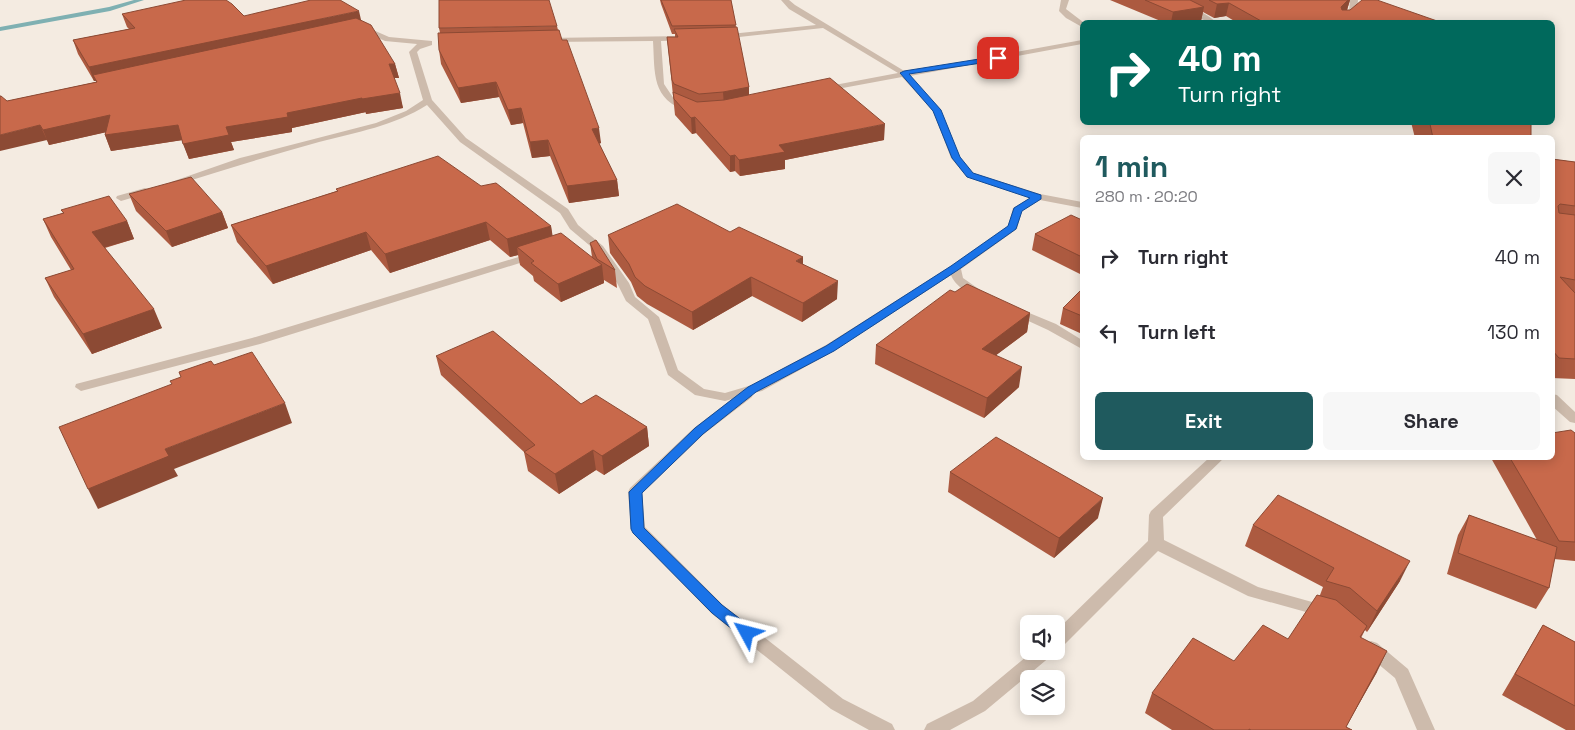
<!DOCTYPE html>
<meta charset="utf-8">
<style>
body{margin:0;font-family:"Space Grotesk",sans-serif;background:#f7f7f7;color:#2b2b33;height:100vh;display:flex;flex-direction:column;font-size:19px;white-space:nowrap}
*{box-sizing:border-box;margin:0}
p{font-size:16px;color:#7c7c81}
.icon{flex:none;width:28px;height:28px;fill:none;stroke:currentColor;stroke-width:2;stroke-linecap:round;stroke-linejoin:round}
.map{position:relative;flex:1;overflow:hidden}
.sheet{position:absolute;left:1080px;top:135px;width:475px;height:325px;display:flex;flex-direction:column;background:#fff;border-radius:8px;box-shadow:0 2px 12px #0003}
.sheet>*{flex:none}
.top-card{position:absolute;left:1080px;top:20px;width:475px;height:105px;border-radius:8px;box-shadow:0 2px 12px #0003;background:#00695c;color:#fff;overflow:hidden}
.controls{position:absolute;left:1020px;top:615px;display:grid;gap:10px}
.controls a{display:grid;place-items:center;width:45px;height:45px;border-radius:8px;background:#fff;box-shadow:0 2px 12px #0003;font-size:25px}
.pin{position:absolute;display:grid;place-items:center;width:42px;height:42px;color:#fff;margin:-21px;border-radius:10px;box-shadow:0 2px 8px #0006}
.me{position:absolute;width:55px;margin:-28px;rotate:308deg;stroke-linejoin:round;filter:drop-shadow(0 0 4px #0008)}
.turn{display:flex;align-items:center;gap:18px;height:105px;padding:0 15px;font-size:22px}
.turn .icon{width:65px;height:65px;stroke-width:2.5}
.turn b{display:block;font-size:35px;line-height:42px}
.round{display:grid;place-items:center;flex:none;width:52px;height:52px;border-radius:8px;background:#f7f7f7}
.head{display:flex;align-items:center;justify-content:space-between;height:85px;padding:0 15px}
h1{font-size:30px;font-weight:800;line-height:38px;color:#1f5a5e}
.action{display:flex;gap:10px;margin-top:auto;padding:10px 15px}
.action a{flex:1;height:58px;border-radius:8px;background:#1f5a5e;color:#fff;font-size:20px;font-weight:800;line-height:58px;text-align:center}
.action a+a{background:#f7f7f7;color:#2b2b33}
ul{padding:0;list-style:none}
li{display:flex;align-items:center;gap:15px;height:75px;padding:0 15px}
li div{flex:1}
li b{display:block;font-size:19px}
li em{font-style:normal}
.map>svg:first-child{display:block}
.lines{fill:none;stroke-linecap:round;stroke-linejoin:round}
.stream{fill:#7fb0b2;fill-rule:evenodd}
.street{fill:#cdbbac;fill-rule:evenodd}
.wall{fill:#ac5a40}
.shaded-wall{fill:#8c4a34}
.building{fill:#c8694b;stroke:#8c4a34}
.route{fill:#1a73e8;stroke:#114b97}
</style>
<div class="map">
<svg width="1575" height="730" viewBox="0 0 1575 730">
<rect width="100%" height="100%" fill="#f4ebe1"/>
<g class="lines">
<path class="stream" d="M134 0H144L110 11 0 31V27L109 7Z"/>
<path class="street" d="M781 0H789L795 5 906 72 1082 40V44L910 76 941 110 960 157 973 173 1040 194 1082 202V208L1040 200 1022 211 1017 229 961 269 963 278 983 292 985 294 983 296C973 299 954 285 951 275L834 351 762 391 753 393 752 397 704 434 642 493 645 527 723 605 843 699 892 724 895 730H869L831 709 711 613 633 533 631 529 628 492 630 488 694 428 732 399 725 401 695 395 668 375 648 319 626 301 617 283 595 250 570 229 560 213 460 142 427 105C394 126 357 132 319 142 272 155 226 169 179 184H173L171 182 240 158 376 123 406 111 423 100 409 52 417 44 385 41 357 28 364 26 389 37 432 41V45L420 49 417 52 432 100 466 138 568 209 578 225 603 246 629 283 635 297 659 317 678 370 704 389 725 393 752 385 826 345 951 266 1008 226 1013 208 1030 198 967 177 951 158 933 111 902 77 821 92V88L824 87 898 73 823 28 721 39 717 37 721 35 816 25 789 9Z
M1061 0H1069L1066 9 1083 22 1082 27 1066 18 1059 11Z
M1161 0C1180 0 1202 10 1216 22H1208Z
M1350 0H1358L1357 12 1345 22H1338L1349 11Z
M687 36V40H684L661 41 664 84 674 99 691 106 692 108 688 111C651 100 655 73 653 41L547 42 543 40 547 38Z
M145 188 148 189V193L121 201 116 198 117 196Z
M535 252 539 253 540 255 539 257 260 344 81 391 75 387 76 384 252 338Z
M1015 307 1056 324 1082 340V349L1048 330 1011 313 1009 311Z
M1552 394 1557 395 1575 412V423L1570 422 1552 406Z
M1209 458H1224L1163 517 1164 540 1258 587 1330 607 1332 611 1330 615 1324 617 1248 596 1158 551 1062 647 1056 649V631L1148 541 1149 515 1151 511Z
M1371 641 1377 643 1408 669 1435 730H1417L1395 678 1365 653 1363 648 1365 643Z
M1033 651H1053L1051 656 985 711 950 730H924L927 724 973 701Z"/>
</g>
<path class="wall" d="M660 0H731L736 27 749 87V95L884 140 785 160V169L740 176 735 171 730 172 696 133 692 134 675 115 667 37H675V34H672L661 4Z
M1110 0H1350L1347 10 1440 22H1236L1226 16 1214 18 1203 12 1201 21 1189 22H1163Z
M122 14 244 16 361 20 395 64 399 78H394L403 108 366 114V112L292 128V132L231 142 234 150 189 159 182 140 111 151 105 135 106 132 49 145 47 140 7 101 96 82V81H94L78 54 73 40 129 29 127 27Z
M557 26 558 30 601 143 599 144 617 180 619 196 569 203 550 156 532 158 523 123 511 125 499 97 461 103 441 64 439 50 440 33 439 28Z
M1411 122H1531V138H1415Z
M1552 159 1575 162V379L1552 378Z
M481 186 551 226 552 236 592 257 590 243 615 270 617 288 604 280V283L561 302 534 281 533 276 520 265 518 255 510 257 490 240 390 273 371 250 273 284 237 242 231 225 337 191 336 189Z
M129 194 222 212 228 228 172 247 136 211Z
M61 210 127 221 134 239 105 248 162 328 92 354 54 297 45 278 71 270 51 237 43 219 63 213Z
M1082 220V275L1032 250 1035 234Z
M730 232 803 264 837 299 802 322 752 296 693 330 647 304 637 296 631 282 610 253 608 235Z
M1082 289V334L1060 324 1063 308Z
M955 292 1030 313 1027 332 996 355 1019 387 984 418 875 364 876 345Z
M436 356 647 427 649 446 604 475 596 470 559 494 528 471 524 452 441 375Z
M1575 433V561L1554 559 1549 588 1536 609 1447 574 1458 535 1469 515 1537 540 1491 458H1552Z
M950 472 1098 518 1054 558 948 492Z
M1253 525 1400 581 1367 632 1365 630 1361 638 1377 672 1346 727 1352 730H1172L1145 713 1152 693 1234 661 1288 639 1320 595 1323 587 1245 546Z
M1543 625 1575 642V730H1566L1502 695Z"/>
<path class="shaded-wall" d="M1348 0H1350L1347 10 1337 21 1341 7Z
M1229 3 1226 16 1214 18 1217 4Z
M1204 7 1201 21 1189 22H1171L1173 12Z
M359 11 362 24 93 75 96 81H94L89 67Z
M389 64H395L399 78H392Z
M496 82 499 97 461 103 458 88Z
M749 87V101L724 106 723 92Z
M400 93 403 108 366 114 362 99Z
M362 98 366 112 292 128V132L231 142 234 150 189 159 183 144 226 127 287 113Z
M521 108 523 123 511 125 508 110Z
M110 115 116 130 49 145 43 130Z
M695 117 696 133 692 134 691 118Z
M885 124 884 140 785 160V169L740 176 739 160 779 145Z
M40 125 47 140 0 151V135Z
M178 125 183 140 111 151 105 135Z
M599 128 601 143 594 144 592 129Z
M548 140 550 156 532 158 530 142Z
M735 155V171L730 172V156Z
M617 180 619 196 569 203 567 186Z
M222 212 228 228 172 247 166 231Z
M127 221 134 239 99 249 92 232Z
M486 222 490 240 390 273 385 254Z
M551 226 554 244 517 247 518 255 510 257 507 239Z
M366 232 371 250 273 284 266 266Z
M803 257V275L796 261Z
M602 265 604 283 561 302 558 284Z
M751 277 752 296 693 330 692 312Z
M838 281 837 299 802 322 803 303Z
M154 309 162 328 92 354 83 334Z
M1030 313 1027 332 979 368 982 349Z
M1022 367 1019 387 984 418 987 398Z
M285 403 292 423 174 469 178 476 98 509 88 489 165 449Z
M647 427 649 446 604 475 602 456Z
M593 450 596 470 559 494 555 474Z
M1103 498 1098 518 1054 558 1059 538Z
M1410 561 1400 581 1367 632 1377 611Z
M1387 651 1377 672 1344 730Z"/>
<path class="building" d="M186 0H226L232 4 244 16 311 0H340L359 11 89 67 73 40 135 28 122 14Z
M439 0H549L557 26 439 28Z
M661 0H731L736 25 672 26Z
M1145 0H1190L1204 7 1173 12Z
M1209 0H1348L1341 7 1342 10H1350L1362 0H1377L1440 22H1263L1229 3 1217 4Z
M356 18 371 25 395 64H389L400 93 362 99V98L287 113 288 117 226 127 229 135 183 144 178 125 105 135 110 115 43 130 40 125 0 135V96H1L7 101 97 82 93 75Z
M737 27 749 87 723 92 699 94 674 84 672 80 667 37H678L674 29Z
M559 30 562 40H567L599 128 592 129 617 180 567 186 548 140 530 142 521 108 508 110 496 82 458 88 439 50 438 33Z
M830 78 885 124 779 145 785 152 739 160 735 155 730 156 695 117 691 118 674 99 673 92 697 102 724 100Z
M1421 122H1531V138H1433L1430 124Z
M438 156 481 186 496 183 551 226 507 239 486 222 385 254 366 232 266 266 231 225 338 191 336 189Z
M1552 159 1575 162V206L1560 204 1558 206 1559 213 1575 215V280L1560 277 1575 293V359L1559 358 1552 350Z
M191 177 222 212 166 231 129 194Z
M109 196 127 221 92 232 154 309 83 334 45 278 74 269 43 219 64 213 61 210Z
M677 204 730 232 739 227 803 257 796 261 838 281 803 303 751 277 692 312 645 286 635 277 629 264 608 235Z
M1071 215 1082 220V257L1035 234Z
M561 233 602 265 558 284 531 263 534 261 517 247Z
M596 240 615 270 597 259 590 243Z
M967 284 1030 313 982 349 1022 367 987 398 876 345 950 290 955 292Z
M1082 289V316L1063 308Z
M493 331 581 404 596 395 647 427 602 456 593 450 555 474 524 452 535 445 436 356Z
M252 352 285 403 165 449 169 456 88 489 59 427 172 384 170 381 181 377 179 372 211 361 214 365Z
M1571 430 1575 433V542L1559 541 1510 458H1552V433Z
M996 437 1103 498 1059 538 950 472Z
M1278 495 1410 561 1377 611 1350 588 1326 581 1334 568 1253 525Z
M1469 515 1557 547 1549 588 1458 553Z
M1317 595 1336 600 1367 626 1360 637 1387 651 1346 727 1352 730H1251L1249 729V730H1214L1152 693 1193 638 1234 661 1263 625 1288 639Z
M1543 625 1575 642V706L1515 674Z"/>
<path class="route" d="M998 56 1001 57V60L909 74 941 110 960 157 973 173 1041 195V199L1022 211 1016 229 958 270 834 351 756 392 703 434 642 493 644 528 722 605 752 628 754 633 752 637 747 639 742 637 712 613 633 533 631 529 629 492 695 428 748 387 826 346 951 266 1008 226 1014 208 1030 198 967 177 952 158 933 111 900 73 904 71Z"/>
</svg>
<div class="controls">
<a><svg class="icon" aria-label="sound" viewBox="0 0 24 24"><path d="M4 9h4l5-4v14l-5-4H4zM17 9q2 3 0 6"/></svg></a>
<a><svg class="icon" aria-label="layers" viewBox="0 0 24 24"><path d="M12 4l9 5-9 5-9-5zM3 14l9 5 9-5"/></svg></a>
</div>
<div class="pin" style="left:998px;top:58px;background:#d93025"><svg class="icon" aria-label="arrive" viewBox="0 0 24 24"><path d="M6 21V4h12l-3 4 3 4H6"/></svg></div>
<svg class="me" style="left:747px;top:633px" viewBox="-20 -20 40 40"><path d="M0-17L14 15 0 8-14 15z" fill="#1a73e8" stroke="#fff" stroke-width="4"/></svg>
<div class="top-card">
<div class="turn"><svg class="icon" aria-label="right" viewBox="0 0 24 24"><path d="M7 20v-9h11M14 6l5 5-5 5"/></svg><div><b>40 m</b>Turn right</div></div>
</div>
<section class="sheet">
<div class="head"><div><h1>1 min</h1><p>280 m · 20:20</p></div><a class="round"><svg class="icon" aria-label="close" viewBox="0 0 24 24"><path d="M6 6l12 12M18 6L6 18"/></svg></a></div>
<ul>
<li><svg class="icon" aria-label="right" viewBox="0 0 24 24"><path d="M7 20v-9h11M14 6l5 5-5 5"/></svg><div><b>Turn right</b></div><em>40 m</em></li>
<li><svg class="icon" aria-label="left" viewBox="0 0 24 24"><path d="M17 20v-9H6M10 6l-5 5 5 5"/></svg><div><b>Turn left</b></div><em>130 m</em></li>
</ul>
<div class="action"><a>Exit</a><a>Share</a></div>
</section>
</div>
